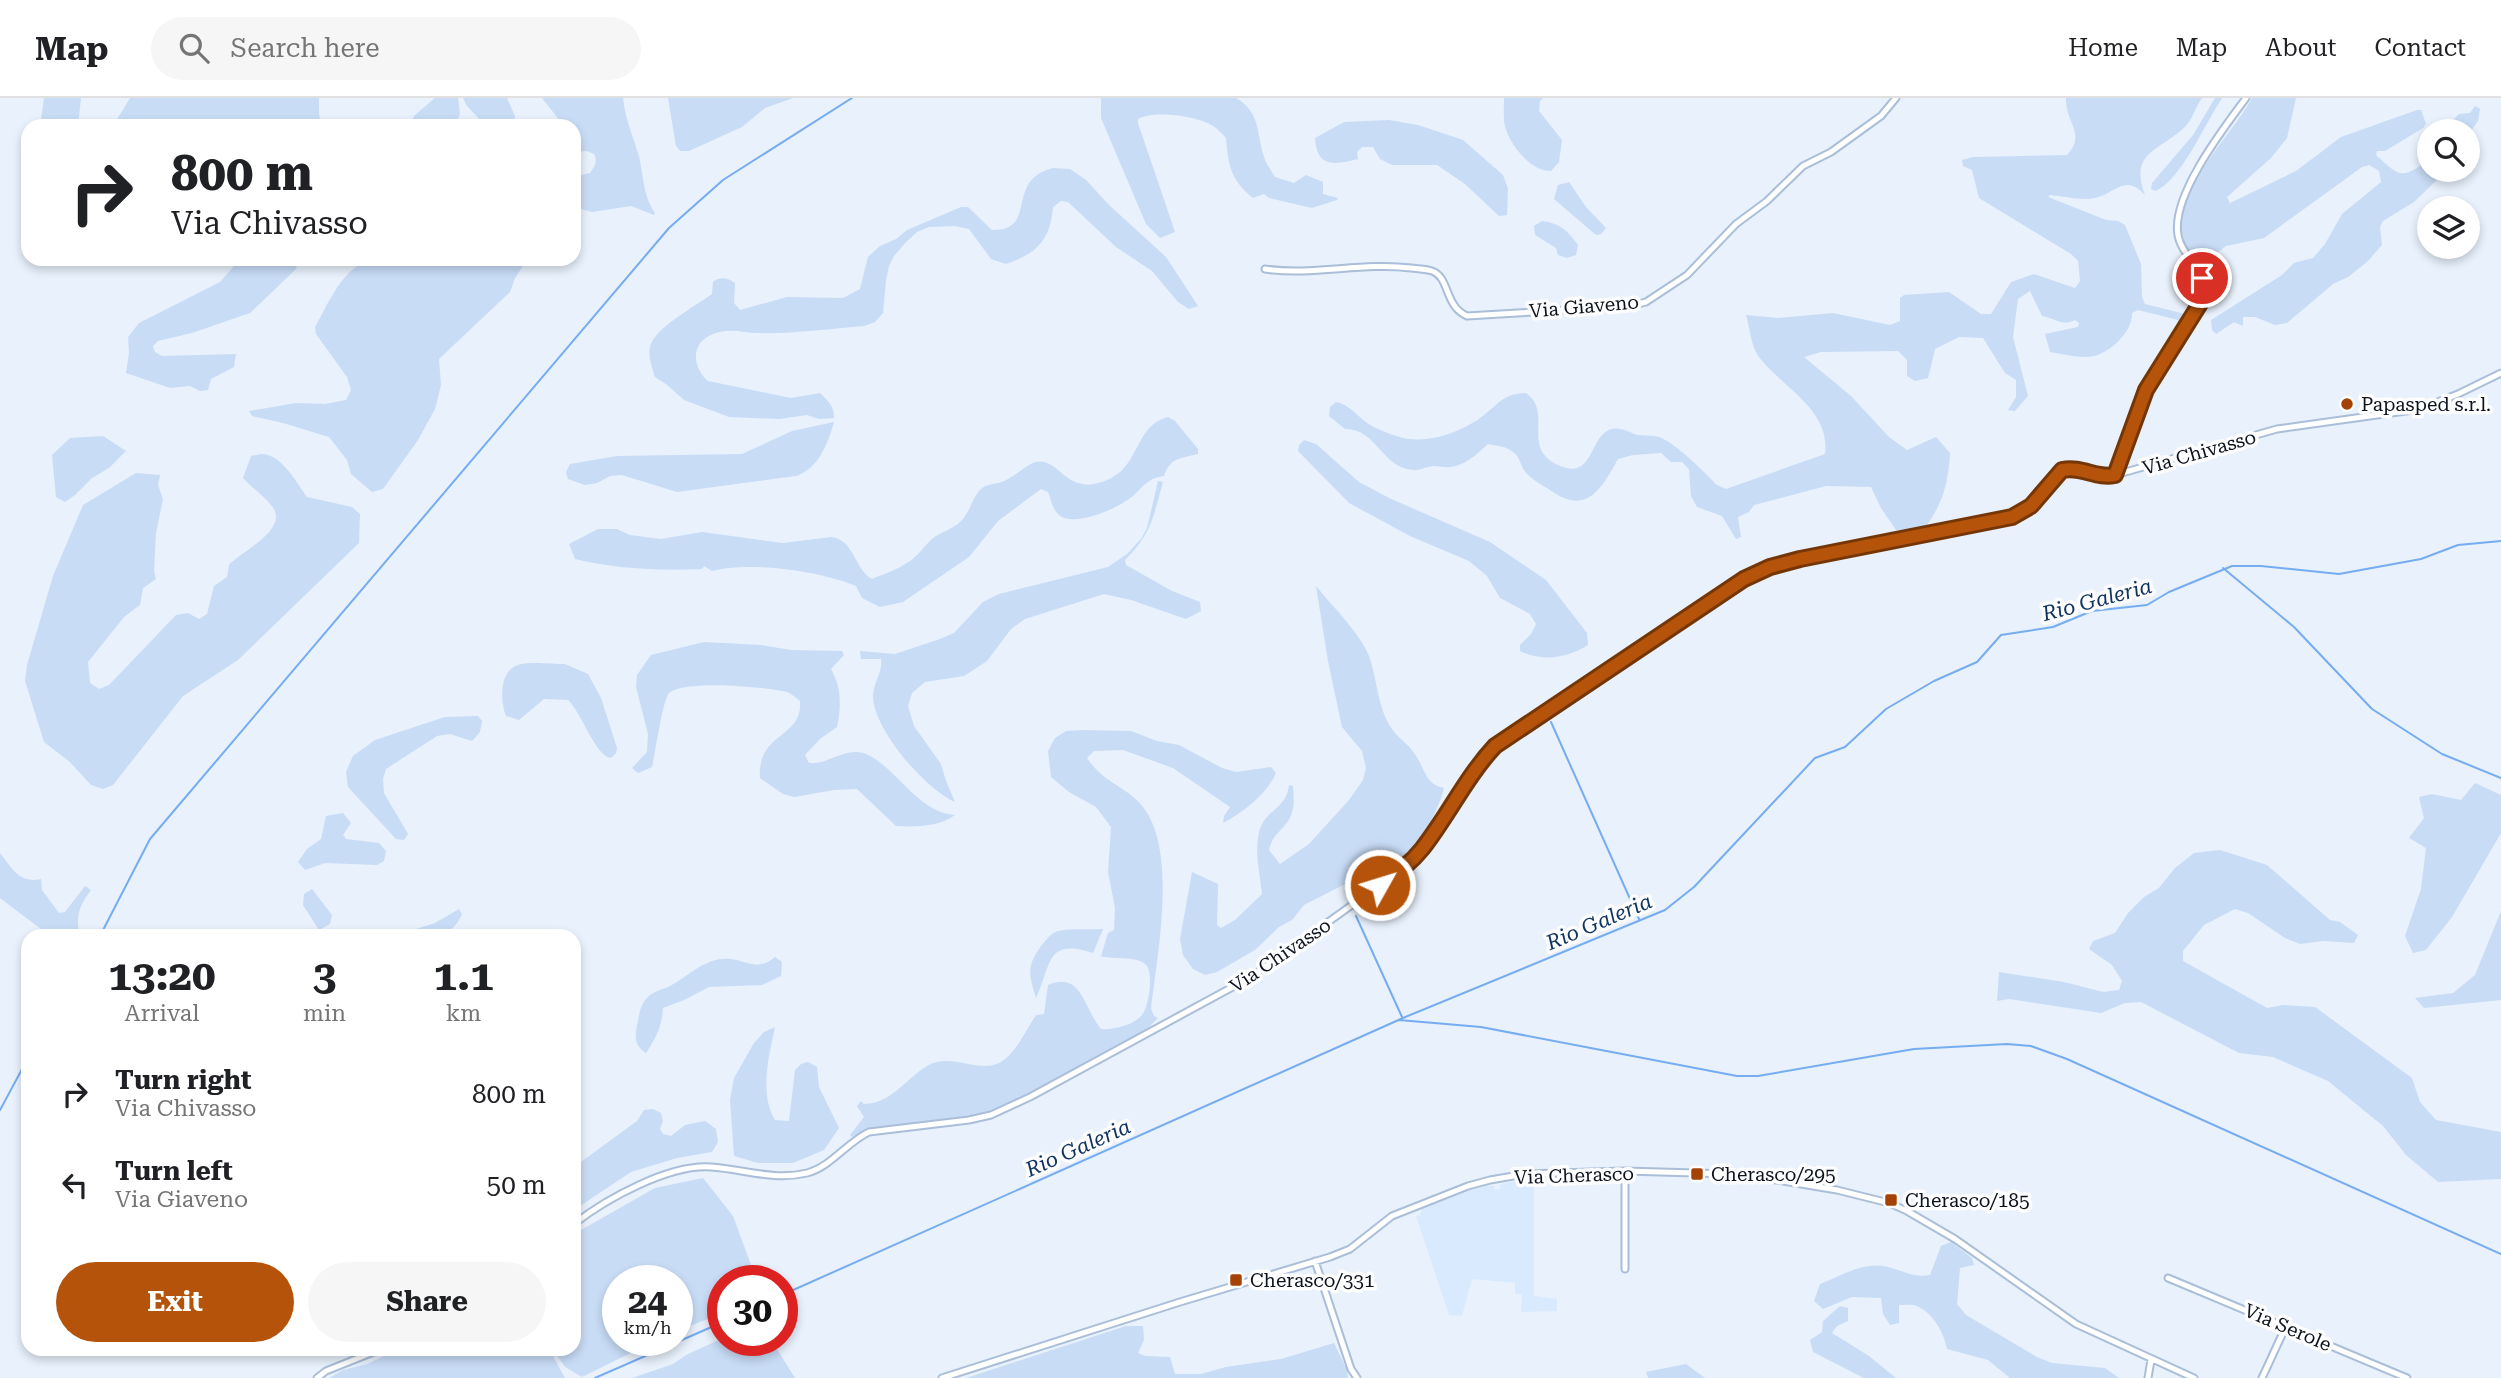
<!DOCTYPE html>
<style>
body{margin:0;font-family:"Roboto Serif",serif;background:#f6f6f6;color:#202124;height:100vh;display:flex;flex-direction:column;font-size:26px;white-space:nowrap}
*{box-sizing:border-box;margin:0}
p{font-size:23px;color:#757577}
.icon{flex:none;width:38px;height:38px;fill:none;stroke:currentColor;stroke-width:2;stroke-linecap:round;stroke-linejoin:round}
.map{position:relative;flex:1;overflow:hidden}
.sheet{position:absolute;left:21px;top:831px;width:560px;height:427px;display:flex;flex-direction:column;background:#fff;border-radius:21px;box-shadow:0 4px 10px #0003}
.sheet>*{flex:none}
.guide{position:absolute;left:21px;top:21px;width:560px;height:147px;border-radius:21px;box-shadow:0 4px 10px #0003;background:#fff;color:#202124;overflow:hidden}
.buttons{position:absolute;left:2417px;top:21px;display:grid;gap:14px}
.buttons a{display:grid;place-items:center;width:63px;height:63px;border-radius:50%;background:#fff;box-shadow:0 4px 10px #0003;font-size:35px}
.speed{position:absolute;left:602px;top:1167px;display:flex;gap:14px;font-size:35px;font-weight:700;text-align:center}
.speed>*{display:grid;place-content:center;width:91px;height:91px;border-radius:50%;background:#fff;box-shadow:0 4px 10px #0003;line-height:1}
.speed small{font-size:18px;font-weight:400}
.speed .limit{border:10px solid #d22;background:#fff;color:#111}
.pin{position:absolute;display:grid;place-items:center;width:60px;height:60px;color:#fff;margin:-30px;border:4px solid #fff;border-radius:50%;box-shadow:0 2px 7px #0007}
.me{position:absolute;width:77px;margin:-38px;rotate:51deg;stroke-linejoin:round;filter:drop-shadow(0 0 5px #0008)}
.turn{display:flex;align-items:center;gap:24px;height:147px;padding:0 35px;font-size:32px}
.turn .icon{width:91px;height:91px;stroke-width:2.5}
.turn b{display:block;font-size:49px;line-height:60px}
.eta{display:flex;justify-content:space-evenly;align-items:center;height:119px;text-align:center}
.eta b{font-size:42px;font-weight:700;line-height:49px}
.primary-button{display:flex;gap:14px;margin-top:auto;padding:14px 35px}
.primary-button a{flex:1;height:80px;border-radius:42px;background:#b45309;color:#fff;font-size:28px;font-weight:700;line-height:80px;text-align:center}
.primary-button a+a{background:#f6f6f6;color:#202124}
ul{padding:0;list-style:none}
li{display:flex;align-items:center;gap:21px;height:91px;padding:0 35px}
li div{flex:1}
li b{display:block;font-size:26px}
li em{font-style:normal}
header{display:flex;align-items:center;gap:42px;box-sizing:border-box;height:98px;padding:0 35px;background:#fff;border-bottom:2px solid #e0e0e0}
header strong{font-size:33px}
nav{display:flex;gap:38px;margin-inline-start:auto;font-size:24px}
.search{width:490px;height:63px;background:#f6f6f6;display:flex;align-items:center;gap:18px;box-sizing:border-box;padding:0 24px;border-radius:38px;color:#757577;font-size:26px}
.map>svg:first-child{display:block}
.built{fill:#daeafe}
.green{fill:#c8dcf6}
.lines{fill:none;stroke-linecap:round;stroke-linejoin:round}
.stream{stroke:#76acf0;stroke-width:2}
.minor-casing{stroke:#aabed9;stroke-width:9}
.minor{stroke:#fff;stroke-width:5}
.route-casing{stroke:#753606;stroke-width:18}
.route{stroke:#b45309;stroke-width:12}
.poi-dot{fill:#a54205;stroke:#fdfdfd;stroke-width:2.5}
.labels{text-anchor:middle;stroke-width:7;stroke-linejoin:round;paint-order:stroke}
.street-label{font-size:19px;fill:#0c131d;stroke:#fdfdfd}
.poi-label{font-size:19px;fill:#0c131d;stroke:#fdfdfd;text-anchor:start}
.water-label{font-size:21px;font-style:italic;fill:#113561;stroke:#fdfdfd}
</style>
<header>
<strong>Map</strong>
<div class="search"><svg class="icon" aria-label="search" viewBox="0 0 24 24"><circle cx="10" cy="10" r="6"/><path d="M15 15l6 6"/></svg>Search here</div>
<nav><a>Home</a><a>Map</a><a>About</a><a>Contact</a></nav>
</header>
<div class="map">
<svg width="2501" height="1280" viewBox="0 0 2501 1280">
<rect width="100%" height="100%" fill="#e8f1fc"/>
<path class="built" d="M1534 1081V1198L1557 1201V1213L1521 1214 1522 1196H1515V1185L1472 1181 1462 1218 1449 1217 1416 1118 1420 1117 1422 1110 1486 1087 1494 1088 1495 1092 1500 1091V1087L1505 1085Z"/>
<path class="green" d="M44 0H81L78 28H40Z
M130 0H319V15L321 28H113Z
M435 0H458L460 15 456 28H409L414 18Z
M463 0H507L515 18 513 28H486L467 8Z
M542 0H623C625 20 632 36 638 55 644 76 642 96 655 115L654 117 631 108 592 114 574 109V71L582 77 590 75C595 68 598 63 594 56L587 53 574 54V28H564Z
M668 0H793L765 10 742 29 689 53H680L676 48Z
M1101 0H1236C1261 15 1256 34 1264 59 1266 66 1271 72 1275 79L1294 85 1306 77 1323 84V96L1338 100 1337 102 1312 110 1269 100 1264 96 1253 100C1231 83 1228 66 1226 40 1222 36 1218 31 1213 28 1197 18 1155 12 1138 21V25L1175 134 1160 140 1146 126 1101 20Z
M1504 0H1543L1540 3 1539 13 1562 42 1559 64 1551 73C1531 73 1510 48 1505 28 1503 20 1504 9 1504 0Z
M2066 0H2202C2195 9 2193 21 2185 29 2158 54 2129 54 2145 97 2125 75 2116 95 2095 100 2082 103 2063 98 2050 97L2048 99 2106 122 2118 123 2125 127 2141 166 2142 199 2145 206 2185 216 2187 223 2155 273 2153 272 2179 225 2178 222 2138 212 2132 215C2133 233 2111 254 2094 258 2081 261 2063 256 2050 254L2045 236 2078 229 2079 225 2075 222C2061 229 2056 220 2042 218L2030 193 2018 201 2013 239 2028 298 2015 313 2008 312 2016 299V282L2005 275 1983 240 1959 239 1935 251 1928 280 1915 283 1907 278V262L1898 253 1821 254 1804 259 1851 298 1889 339 1907 352 1936 339 1950 355C1948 387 1943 405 1924 431L1896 432 1881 410 1871 389 1826 388 1754 407 1749 414 1738 419 1741 439 1736 441 1722 418 1697 409 1691 398 1689 371 1682 364H1671L1661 355 1633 357 1618 361C1601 392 1586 418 1550 392 1542 387 1529 380 1524 372 1520 366 1520 359 1513 354 1506 348 1497 348 1488 346 1477 356 1466 367 1451 369 1446 370 1440 368 1434 368 1427 368 1420 373 1413 372 1382 370 1376 330 1345 331L1329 318 1330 309 1336 304C1351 307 1359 321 1372 328 1381 333 1397 339 1408 341 1434 344 1464 333 1484 317 1501 304 1503 296 1526 295 1554 315 1520 349 1558 367 1595 384 1588 337 1612 331 1622 329 1629 335 1638 337 1645 338 1653 337 1659 339 1676 345 1704 374 1717 387L1726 391 1825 356C1831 312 1783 290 1759 259 1751 249 1750 230 1746 217L1778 220 1833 215 1890 227 1900 223V200L1904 197 1949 194 1981 216H1991L2011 184 2034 176 2075 190 2080 183 2078 163 2071 156 1979 100 1972 72 1963 68 1962 62 1973 59 2067 57C2087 35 2065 25 2066 0Z
M2215 0H2222C2206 24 2180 84 2155 93L2151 91 2152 85 2193 37Z
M2252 0H2296L2287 40 2271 60 2227 99 2230 105 2296 73 2341 39 2417 12H2421L2426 26 2423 30 2385 53H2377L2376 57C2401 80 2401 81 2429 62V72H2447L2414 104 2383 123 2380 129 2382 147 2368 163 2348 179 2333 186 2287 225 2275 227 2255 219H2243V228L2234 224 2216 236 2212 232 2211 222 2282 177 2294 165 2313 160 2325 146 2342 116 2381 84 2379 73 2369 67 2362 69 2264 140 2226 148 2213 158 2208 168 2200 169C2194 160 2186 151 2183 140 2170 96 2233 36 2252 0Z
M2475 8 2480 11 2478 23 2468 37V33H2442L2459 16 2470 15Z
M1389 22 1418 27 1463 42 1503 77 1508 91 1507 117 1499 118 1465 86 1437 67H1392L1380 61 1373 49H1362L1357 54 1358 61C1334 67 1317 70 1315 40L1344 24Z
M1053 70 1070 71 1086 82 1109 107 1166 159 1198 208 1189 211 1178 204 1152 173 1116 149 1068 104 1061 103 1053 109C1050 143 1037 155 1006 166L991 161 969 131 955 128 929 129 917 134 906 144 894 158 889 168 886 182 883 215 875 224 864 228C829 231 792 236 756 235 741 234 727 230 713 236 690 245 692 269 708 283L791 300 820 295C828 303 834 307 834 320L819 321 807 317 779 321 729 319 684 302 666 286 655 279C652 269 647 256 651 246 657 229 697 207 712 196L713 184C720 178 728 180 735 185L734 205 740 212 787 199 843 200 860 191 868 159 880 148 896 141 907 132 961 109H968L992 132C1040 132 1003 83 1053 70Z
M1569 84 1586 109 1606 130 1601 136 1596 137 1554 101 1558 87Z
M1542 123C1560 125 1568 133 1578 147L1576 157 1567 160 1558 157 1556 150 1535 137 1534 128Z
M226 161H299L296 171 250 215 192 235 158 243 153 248 155 254 162 258 236 256 234 269 211 281 208 292 200 293 190 288 170 290 126 275 129 255 128 239 139 225 220 184 235 167Z
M373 161H521L525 165 515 180 510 194 439 261 441 287 435 311 418 342 383 391 372 394 351 376 347 362 329 339 283 325 252 318 249 313 296 305 325 306 346 302 351 292 347 279 316 236 315 229C330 203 342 169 373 161Z
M1168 319 1175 323 1198 351V356C1179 361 1171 359 1164 378 1148 380 1144 388 1133 398 1119 410 1071 432 1057 415 1052 410 1051 401 1048 394L1041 391 998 423 969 459 903 504 880 509 862 500 856 488C820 473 750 463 712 473L704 468 702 471C659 473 617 471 575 461L569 446 598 431H617L630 437 661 441 702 434 782 445 832 439C855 443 854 471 872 481 884 476 899 471 910 463 919 457 925 447 933 440 941 434 953 431 960 424 970 415 971 402 980 392 986 385 996 387 1004 383 1015 379 1025 367 1036 364 1060 358 1067 404 1113 379 1139 365 1137 326 1168 319Z
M834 324C828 346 818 371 796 378L677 394 622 377 610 378 597 385 585 387 568 381 566 374 570 366 617 358 742 356 792 333Z
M103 338 126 353 109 370 92 380 75 397 65 404 56 399 52 357 70 340Z
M1304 342 1316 346 1359 384 1389 400 1490 444 1546 482 1587 535 1588 547C1568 560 1542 564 1520 553V547L1531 536 1536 526 1530 516 1500 500 1487 478 1469 463 1410 438 1349 405 1298 353 1299 347Z
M261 356C282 356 296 384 307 399L352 409 360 416 359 445 238 562 183 598 113 687 103 691 91 687 70 664 44 644 25 583 27 567 53 478 83 407 136 375 160 377 158 387 163 401 156 435 154 473 156 481 143 490 140 507 124 519 88 564 90 585 99 591 109 587 176 517 188 515 199 521 207 516 214 488 227 479 229 467C241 453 292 431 271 407 263 397 252 390 243 380L251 358Z
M1158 383 1163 384C1153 419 1152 435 1125 462L1126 467 1172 493 1200 504 1201 513 1186 521 1131 502 1104 496 1025 521 1011 531 987 563 964 578 925 584 912 595 908 608 914 628 941 666 946 683 955 704C926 692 873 631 873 598 873 585 883 574 881 561H861L860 553 895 556 940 541 954 535 983 504 999 496 1108 469 1127 456 1141 441 1147 430Z
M1316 488C1332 508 1360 535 1369 558 1378 583 1377 613 1395 635 1401 642 1409 647 1414 655 1425 669 1424 686 1444 690 1436 721 1409 767 1380 783 1375 786 1365 786 1359 788L1355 784 1343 787 1304 807 1292 822 1279 829 1255 852 1217 874 1205 877 1193 871 1183 857 1180 841 1192 774 1218 786 1217 827 1221 830 1235 822 1262 796C1260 776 1253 748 1261 728 1270 710 1286 710 1289 687L1293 688C1294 700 1295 712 1288 723 1279 736 1273 736 1269 752L1280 766 1309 746 1349 702 1363 682 1366 670 1362 653 1342 629 1328 563Z
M704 544 761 547 791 552 842 553 844 557 831 571C842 590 841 609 837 629L820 641 805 657 809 665C829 667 845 648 866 656 895 668 918 715 955 717 938 729 916 729 896 728L857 691 834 692 794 699 783 696 760 680C757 633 803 641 800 603 796 600 792 596 787 594 766 589 685 581 669 595 663 601 655 656 652 669L638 675 632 670 647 654 648 636 636 589 637 577 651 557Z
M565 566 588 576 601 600 617 650 616 655 611 660C595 658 582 615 568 602L544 601 519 622 506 618C500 603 499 573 518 567 528 563 553 566 565 566Z
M478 618 482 623 480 634 472 643 450 636 437 638 386 671 383 681 384 695 408 736 404 742 396 741 348 689 346 674 353 658 375 642 445 619Z
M1083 632 1131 633 1157 643 1179 647 1222 670 1236 674 1271 669 1276 675C1267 696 1243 714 1223 725L1224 718 1230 709 1173 670 1123 652 1094 653 1087 660C1103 685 1128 689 1143 709 1178 754 1157 857 1151 911L1154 918 1158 920 1145 933 1009 1007 987 1015 870 1031 852 1039 850 1037 864 1019 857 1008 861 1003 864 1006C896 1006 913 969 937 964 957 959 983 975 1001 964 1016 955 1026 932 1036 917L1044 916 1048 887C1082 872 1084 911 1101 931 1113 932 1134 927 1142 917 1149 909 1155 871 1144 865 1133 858 1114 862 1101 858L1108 835 1114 832 1115 810 1108 774 1111 729 1096 709 1069 694 1051 679 1048 653 1055 640 1066 633Z
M2475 685 2501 697V735L2452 819 2426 852 2413 855 2405 838 2421 791 2426 750 2409 740 2424 720 2419 699 2432 696 2461 702Z
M343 715 351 725 343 737 346 741 379 745 386 753 384 763 377 767 325 765 305 772 298 764 307 751 321 741 326 718Z
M2220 752 2267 767 2330 822 2340 824 2358 837 2354 845 2323 843 2300 846 2285 840 2248 815 2235 811 2204 827 2183 853V863L2267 910 2283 907 2315 909 2412 980 2420 1004 2436 1022 2501 1034V1081L2438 1084 2406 1057 2383 1028 2328 983 2273 959 2239 955 2141 904 2125 905 2101 915 2009 901 1997 903 1999 874 2064 884 2103 894 2119 892 2122 883 2112 867 2089 851 2093 843 2115 835 2128 815 2144 799 2159 790 2175 770 2194 755Z
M0 755C12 770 19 786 41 781L42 792 59 815 65 814 85 788 91 792C79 808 75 819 80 838H50L0 800Z
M312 791 332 817 330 826 319 832 303 807 304 796Z
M459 811 462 816C450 846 420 838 394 838L435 825Z
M2501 813V902L2424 910 2415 900 2453 895 2475 877Z
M1103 831 1093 855C1046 840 1052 865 1036 900 1029 876 1026 869 1041 848 1046 842 1051 835 1058 833 1072 830 1089 832 1103 831Z
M775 859 782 864 781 878 762 887 709 889 684 902 663 910C662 928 656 940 646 955 634 947 635 940 637 927 639 918 640 908 646 901 652 893 662 892 670 888 687 879 703 862 723 861 744 859 755 876 775 859Z
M775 929C769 957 759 996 775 1022L789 1023 795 972 801 966 808 964 817 969 819 989 839 1030 824 1052 793 1065H758L734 1058 730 1002 734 980 754 945 764 934Z
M653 1011 661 1015 663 1023 660 1031 663 1036 671 1038 685 1027 705 1023 716 1031 718 1044 712 1054 677 1060 631 1074 574 1112V1069L637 1023 644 1012Z
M703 1080 733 1118 757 1183H723V1215L677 1233V1183H618V1242L655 1243 582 1279 565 1269 553 1251H574V1136L655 1090Z
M1951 1144 1972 1160 1974 1167 1960 1170 1957 1206 1966 1217 2037 1259 2052 1265 2105 1270 2119 1280H2010L1988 1262 1947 1251C1944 1235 1934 1216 1917 1208 1913 1206 1904 1207 1899 1207V1225L1890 1227 1883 1216 1881 1200 1852 1199 1823 1211 1814 1203 1820 1186C1841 1178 1864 1163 1888 1169 1904 1173 1913 1180 1930 1177L1941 1148Z
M1840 1208 1848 1210V1223L1837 1228 1832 1235 1869 1258 1896 1280H1864L1813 1254 1810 1242 1822 1234 1823 1223Z
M1126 1228H1143L1144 1242 1138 1255 1145 1258 1170 1259 1175 1276H1201L1226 1269 1281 1261 1334 1245 1347 1272 1348 1280H966Z
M723 1240V1242L772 1243 795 1280H632L673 1266 686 1257Z
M399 1251H549L565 1280H329L343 1272 367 1266Z
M1686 1266 1705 1280H1648L1646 1274Z"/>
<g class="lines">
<path class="stream" d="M2223 470 2294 529 2372 611 2442 656 2501 680
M1551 624 1639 821
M1356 818 1402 919
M100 838 150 741 669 130 723 82 852 0
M1399 922 1481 929 1737 978H1758L1914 951 2007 946 2031 948 2067 961 2501 1156
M0 1012 28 960
M782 1197 1403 920 1665 812 1694 789 1815 660 1845 649 1886 611 1934 583 1977 564 2001 537 2053 529 2092 513 2147 507 2169 494 2232 468H2261L2339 476 2421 461 2458 447 2501 443
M595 1280 723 1224"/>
<defs>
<path id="minor" d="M1265 171C1313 178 1362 164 1411 170 1418 171 1426 171 1432 173 1450 179 1444 208 1467 218L1631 208 1646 204 1687 177 1736 126 1767 103 1803 68 1831 54 1881 18 1896 0
M2115 377C2127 344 2136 308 2154 277 2168 255 2195 222 2203 200 2212 175 2181 159 2178 137 2171 98 2223 31 2246 0
M574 1126C606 1101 669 1066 711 1069 743 1071 774 1083 807 1075 832 1068 846 1045 869 1034L969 1022 991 1017 1030 999 1251 879 1401 772C1438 735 1459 686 1495 648L1684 519 1757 475 1800 461 2012 419 2030 408 2062 372C2085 368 2096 381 2115 377L2277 331 2420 311 2458 296 2501 275
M1315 1163 1351 1271 1357 1280
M1625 1171V1073
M2168 1180 2407 1280
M317 1280 326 1273 381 1251
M942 1280 1180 1204 1330 1159 1350 1151 1392 1118 1468 1088 1490 1082 1525 1076 1625 1073 1730 1076 1777 1082 1837 1092 1889 1105 1907 1113 1955 1141 2076 1226 2194 1280
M2148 1280 2151 1262
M2262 1280 2286 1228"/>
</defs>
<use href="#minor" class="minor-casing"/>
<use href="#minor" class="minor"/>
</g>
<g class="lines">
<defs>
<path id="route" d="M1380 787C1395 777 1410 766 1422 751 1448 718 1466 679 1495 648L1744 481 1770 469 1800 461 2012 419 2031 408 2062 372C2083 368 2096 381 2115 377L2146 292 2201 204 2204 194 2202 180"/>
</defs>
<use href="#route" class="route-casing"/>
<use href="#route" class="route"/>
</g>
<g class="poi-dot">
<circle cx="2347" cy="306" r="7"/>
<rect x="1690" y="1069" width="14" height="14" rx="3.5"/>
<rect x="1884" y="1095" width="14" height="14" rx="3.5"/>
<rect x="1229" y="1175" width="14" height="14" rx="3.5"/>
</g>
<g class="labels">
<g class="street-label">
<text transform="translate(1584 208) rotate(-5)" y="7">Via Giaveno</text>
<text transform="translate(2199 354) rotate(-16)" y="7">Via Chivasso</text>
<text transform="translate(1280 857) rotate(-34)" y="7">Via Chivasso</text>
<text transform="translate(1574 1077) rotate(-2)" y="7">Via Cherasco</text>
<text transform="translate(2288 1229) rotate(23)" y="7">Via Serole</text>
</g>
<g class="poi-label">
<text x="2361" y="313">Papasped s.r.l.</text>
<text x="1711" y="1083">Cherasco/295</text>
<text x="1905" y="1109">Cherasco/185</text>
<text x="1250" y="1189">Cherasco/331</text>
</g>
<g class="water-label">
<text transform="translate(2097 502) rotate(-15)" y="7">Rio Galeria</text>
<text transform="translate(1599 824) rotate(-23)" y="7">Rio Galeria</text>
<text transform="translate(1078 1050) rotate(-24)" y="7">Rio Galeria</text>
</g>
</g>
</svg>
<div class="buttons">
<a><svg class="icon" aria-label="search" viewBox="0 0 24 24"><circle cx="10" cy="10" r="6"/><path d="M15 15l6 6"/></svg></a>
<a><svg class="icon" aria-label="layers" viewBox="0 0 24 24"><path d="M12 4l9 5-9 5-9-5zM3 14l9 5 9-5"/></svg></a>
</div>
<div class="speed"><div>24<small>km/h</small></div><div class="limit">30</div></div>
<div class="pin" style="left:2202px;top:180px;background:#d93025"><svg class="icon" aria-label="arrive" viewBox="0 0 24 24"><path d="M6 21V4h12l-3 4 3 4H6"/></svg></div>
<svg class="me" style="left:1380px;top:787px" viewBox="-20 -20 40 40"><circle r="17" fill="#b45309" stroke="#fff" stroke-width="3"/><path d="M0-11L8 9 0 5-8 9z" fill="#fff"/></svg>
<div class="guide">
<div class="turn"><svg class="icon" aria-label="right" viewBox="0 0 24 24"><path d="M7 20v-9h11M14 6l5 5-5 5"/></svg><div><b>800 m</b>Via Chivasso</div></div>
</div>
<section class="sheet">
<div class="eta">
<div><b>13:20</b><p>Arrival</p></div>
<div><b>3</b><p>min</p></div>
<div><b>1.1</b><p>km</p></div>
</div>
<ul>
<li><svg class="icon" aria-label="right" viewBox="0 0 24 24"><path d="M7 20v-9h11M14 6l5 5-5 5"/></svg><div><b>Turn right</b><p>Via Chivasso</p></div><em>800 m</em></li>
<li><svg class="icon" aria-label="left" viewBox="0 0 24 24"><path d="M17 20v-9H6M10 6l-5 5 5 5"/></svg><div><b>Turn left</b><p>Via Giaveno</p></div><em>50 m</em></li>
</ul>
<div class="primary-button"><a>Exit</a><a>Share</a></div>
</section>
</div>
